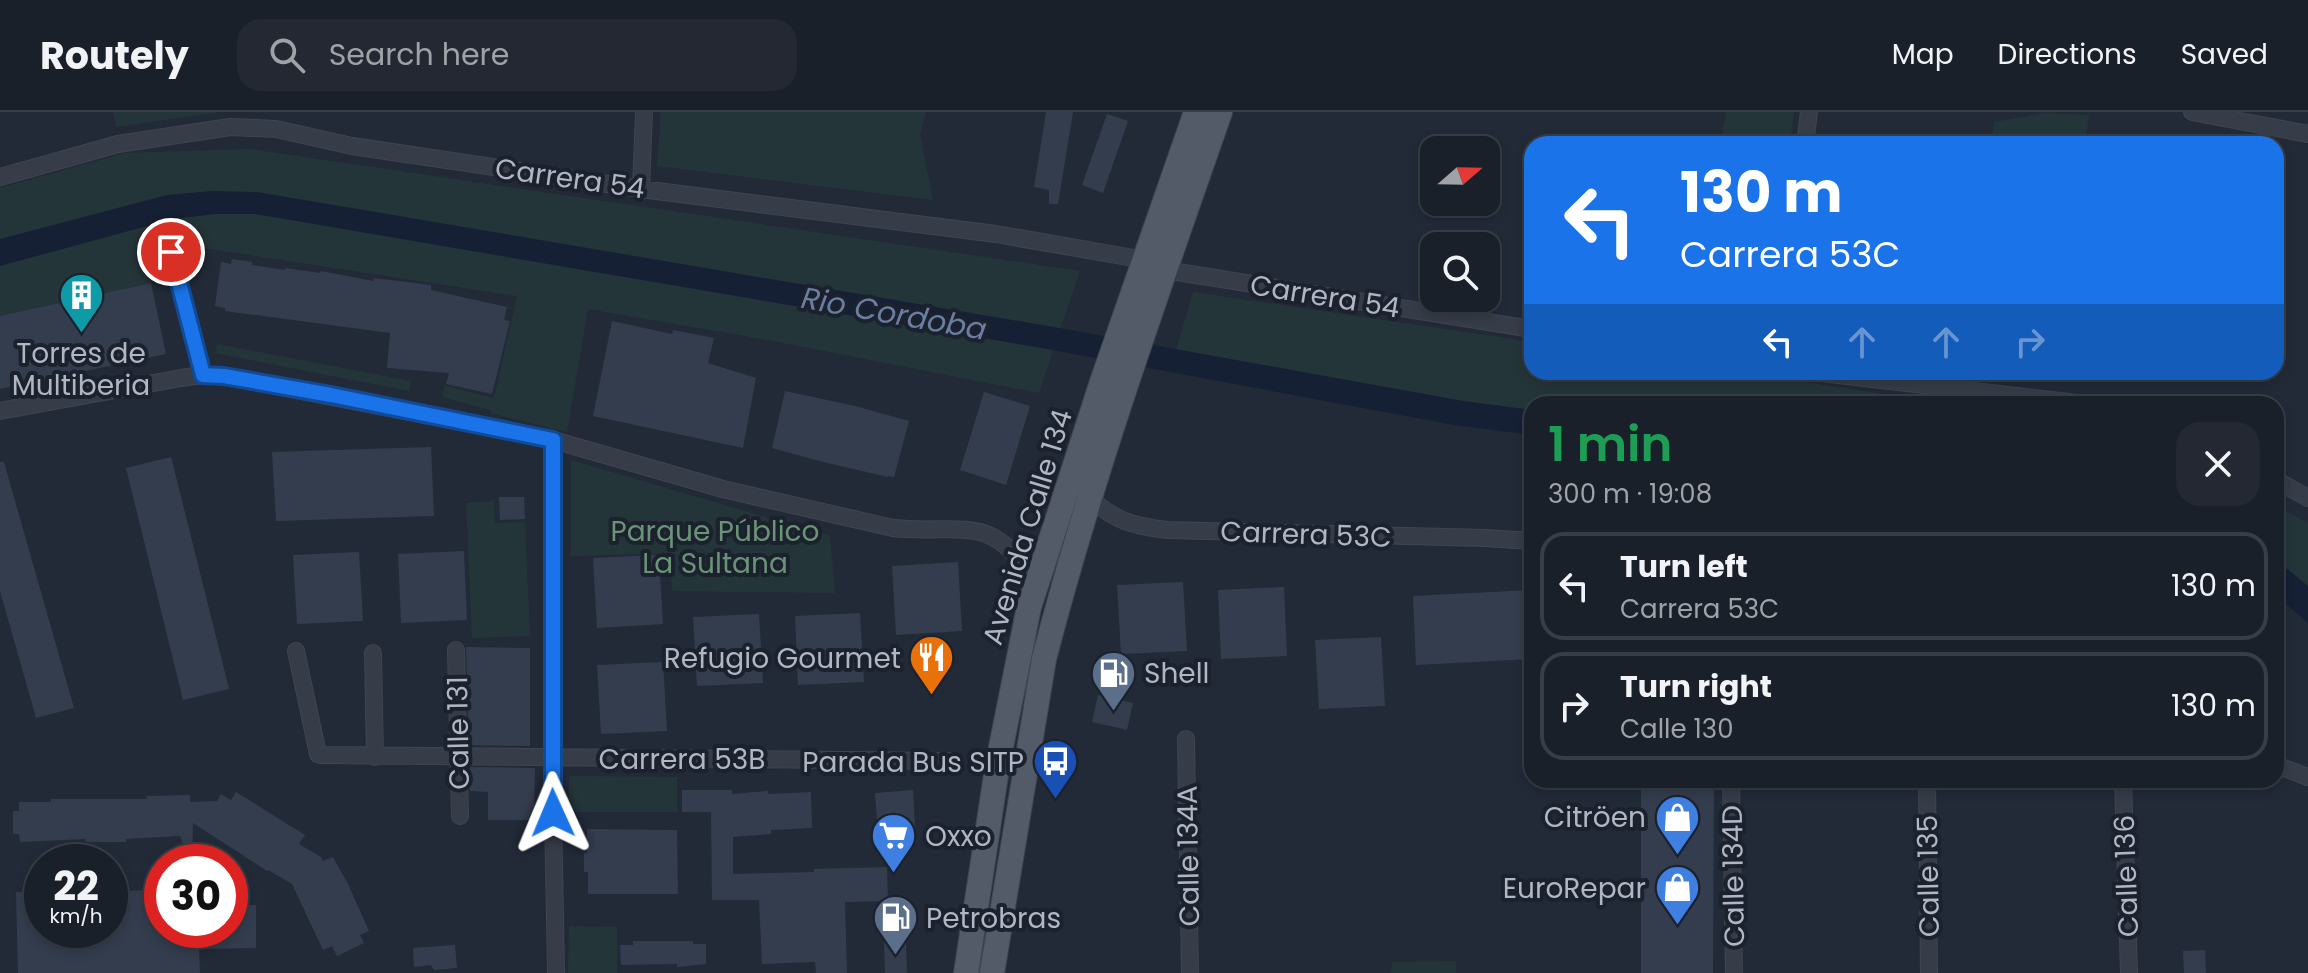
<!DOCTYPE html>
<meta charset="utf-8">
<style>
body{margin:0;font-family:Poppins,sans-serif;background:#232832;color:#f1f3f6;height:100vh;display:flex;flex-direction:column;font-size:30px;white-space:nowrap}
*{box-sizing:border-box;margin:0}
p{font-size:26px;color:#9fa3a8}
.icon{flex:none;width:44px;height:44px;fill:none;stroke:currentColor;stroke-width:2;stroke-linecap:round;stroke-linejoin:round}
.map{position:relative;flex:1;overflow:hidden}
.sheet{position:absolute;left:1524px;top:284px;width:760px;height:392px;display:flex;flex-direction:column;background:#1a202a;border-radius:24px;box-shadow:0 4px 12px #0003,0 0 0 2px #383e47}
.sheet>*{flex:none}
.top-card{position:absolute;left:1524px;top:24px;width:760px;height:244px;border-radius:24px;box-shadow:0 4px 12px #0003,0 0 0 2px #383e47;background:#1a73e8;color:#fff;overflow:hidden}
.needle{width:52px;rotate:70deg}
.buttons{position:absolute;left:1420px;top:24px;display:grid;gap:16px}
.buttons a{display:grid;place-items:center;width:80px;height:80px;border-radius:16px;background:#1a202a;box-shadow:0 4px 12px #0003,0 0 0 2px #383e47;font-size:40px}
.speed{position:absolute;left:24px;top:732px;display:flex;gap:16px;font-size:40px;font-weight:700;text-align:center}
.speed>*{display:grid;place-content:center;width:104px;height:104px;border-radius:50%;background:#1a202a;box-shadow:0 4px 12px #0003,0 0 0 2px #383e47;line-height:1}
.speed small{font-size:20px;font-weight:400}
.speed .limit{border:12px solid #d22;background:#fff;color:#111}
.pin{position:absolute;display:grid;place-items:center;width:68px;height:68px;color:#fff;margin:-34px;border:4px solid #fff;border-radius:50%;box-shadow:0 2px 8px #0007}
.me{position:absolute;width:88px;margin:-44px;rotate:359deg;stroke-linejoin:round;filter:drop-shadow(0 0 6px #0008)}
.turn{display:flex;align-items:center;gap:28px;height:168px;padding:0 24px;font-size:36px}
.turn .icon{width:104px;height:104px;stroke-width:2.5}
.turn b{display:block;font-size:56px;line-height:68px}
.lanes{display:flex;align-items:center;height:76px;padding:0 24px;background:#0003;justify-content:center;gap:40px;direction:ltr}
.lanes .off{opacity:.35}
.round{display:grid;place-items:center;flex:none;width:84px;height:84px;border-radius:24px;background:#232832}
.headline{display:flex;align-items:center;justify-content:space-between;height:136px;padding:0 24px}
h1{font-size:48px;font-weight:600;line-height:60px;color:#1e9e55}
ul{padding:0;list-style:none}
li{display:flex;align-items:center;gap:24px;height:108px;margin:0 16px 12px;padding:0 8px;border:4px solid #383e47;border-radius:24px}
li div{flex:1}
li b{display:block;font-size:30px}
li em{font-style:normal}
header{display:flex;align-items:center;gap:48px;box-sizing:border-box;height:112px;padding:0 40px;background:#1a202a;border-bottom:2px solid #383e47}
header strong{font-size:38px}
nav{display:flex;gap:44px;margin-inline-start:auto;font-size:28px}
.search{width:560px;height:72px;background:#232832;display:flex;align-items:center;gap:20px;box-sizing:border-box;padding:0 28px;border-radius:24px;color:#9fa3a8;font-size:30px}
.map>svg:first-child{display:block}
.green{fill:#243539}
.water{fill:#162034}
.building{fill:#343d4e}
.lines{fill:none;stroke-linecap:round;stroke-linejoin:round}
.minor-casing{stroke:#3f4551;stroke-width:18}
.primary-casing{stroke:#3f4551;stroke-width:26}
.minor{stroke:#363c48;stroke-width:16}
.primary{stroke:#535b68;stroke-width:24}
.route-casing{stroke:#114b97;stroke-width:20}
.route{stroke:#1a73e8;stroke-width:14}
.labels{text-anchor:middle;stroke-width:8;stroke-linejoin:round;paint-order:stroke}
.street-label{font-size:28px;fill:#b0b6c4;stroke:#1b212d}
.poi-label{font-size:28px;fill:#b0b6c4;stroke:#1b212d;text-anchor:end}
.park-label{font-size:28px;fill:#699476;stroke:#1b212d}
.water-label{font-size:30px;font-style:italic;fill:#6b7ea2;stroke:#1b212d}
</style>
<header>
<strong>Routely</strong>
<div class="search"><svg class="icon" aria-label="search" viewBox="0 0 24 24"><circle cx="10" cy="10" r="6"/><path d="M15 15l6 6"/></svg>Search here</div>
<nav><a>Map</a><a>Directions</a><a>Saved</a></nav>
</header>
<div class="map">
<svg width="2308" height="861" viewBox="0 0 2308 861">
<rect width="100%" height="100%" fill="#222a38"/>
<path class="green" d="M113 0H220L116 15Z
M661 0H926L920 23 933 88 657 54Z
M1726 0H1794L1790 32H1720Z
M2045 1 2089 3 2085 32H1991L1994 10Z
M250 37 1080 159 1039 281 768 228 588 197 567 320 491 301V298L442 285 445 274 494 286 517 184 184 133 162 128 147 136 151 171 0 204V76L125 41Z
M1193 180 1532 230V260H1736L1952 292H1532V298L1463 289 1176 238Z
M217 232 411 269 409 279 215 241Z
M571 348 830 424 835 481 672 479 670 441 571 444Z
M494 389 495 411 525 410 530 524 472 526 466 391Z
M2276 393 2308 411V474L2276 448Z
M569 664 677 665V700H569Z
M569 814 617 815V861H568Z
M1456 849V861H1391L1392 850Z"/>
<path class="water" d="M212 79 257 80 1054 215 1463 289 1532 298V323L1454 313 1047 237 255 102H216L173 107 0 154V127L167 83Z
M2276 448 2308 474V511L2276 483Z"/>
<path class="building" d="M1046 0H1073L1058 92H1049V78L1034 75Z
M1107 2 1128 9 1103 81 1082 73Z
M232 147 252 150V153L285 158V156L320 161 321 159 373 169 374 166 431 173V178L507 195 504 208 510 209 492 282 446 272 449 261 387 256 390 221 225 199V196L215 194 221 150 231 152Z
M151 171 166 242 0 277V204Z
M612 209 672 222 673 218 714 226 708 251 756 266 743 336 593 304Z
M785 279 855 294 909 309 894 365 888 364V365L823 350 772 336Z
M984 280 1030 294 1006 373 960 358Z
M431 335 434 404 276 409 272 340Z
M171 345 229 577 183 588 126 356Z
M0 350H4L74 596 36 606 0 479Z
M499 385H524L525 407 500 408Z
M464 439 467 508 401 511 398 442Z
M359 440 363 509 297 512 293 443Z
M659 443 663 512 597 516 593 446Z
M958 450 962 519 896 523 892 454Z
M1183 470 1187 539 1121 542 1117 473Z
M1284 475 1287 544 1221 547 1218 478Z
M1532 478V547L1416 553 1413 484Z
M860 501 864 570 798 573 795 504Z
M759 502 763 571 697 574 693 505Z
M1381 525 1385 594 1319 597 1315 528Z
M466 535 530 536V634L469 633Z
M663 550 667 619 601 622 597 553Z
M1098 583 1133 591 1127 618 1092 610Z
M470 655 535 656 534 708H488V680L470 679Z
M1641 668H1714L1713 861H1641Z
M682 678H732V682L768 679V682L811 680 812 716 771 718V722L733 725V762L814 760V757L887 755 888 789 845 790 847 861H816L815 850 762 852 759 788H712L711 700H682Z
M913 678 916 731 879 734 875 681Z
M236 680 305 723 299 732 321 745 323 749 333 745 348 772 369 819 360 823 364 831 337 844 332 834 323 838 292 772 268 758 267 759 193 711 192 750H190L180 724 126 727V730H86L85 727 20 730 19 722H13V699H19V690H51V687H147L146 684 190 683V690L217 689 221 682 231 688Z
M587 717 677 718 678 782H588V760H584V741H587Z
M162 778V818H230V793H256V836L199 837 200 861H18L16 780H42V818H110V779Z
M883 801H905L907 861H885Z
M633 829H693V832H706V852L677 855V852L621 853 620 833H633Z
M455 833 457 856 434 858 431 853 414 855 413 836Z
M2205 838 2206 861H2184L2183 839Z"/>
<g class="lines">
<defs>
<path id="minor" d="M2192 0 2308 22
M1805 32 1809 0
M0 65 118 32 230 15 276 17 352 34 641 77 996 122 1145 148
M641 77 644 0
M171 140 203 263
M1165 158 1532 217
M1813 260 2085 292
M0 299 181 266 203 263 224 264 553 328 723 377 893 416C961 423 995 398 1035 473
M553 328 552 646 556 861
M2276 368 2308 386
M1090 386C1115 409 1133 414 1167 418L1485 426 1532 429
M456 538 460 704
M296 539 318 642 321 643 951 649
M373 541 375 645
M1186 627 1190 861
M2276 653 2308 665
M1731 668 1734 861
M1927 668 1929 861
M2123 668 2129 861"/>
<path id="primary" d="M966 861 998 650 1029 495 1102 270 1196 0
M992 861 1044 547C1092 361 1157 181 1220 0"/>
</defs>
<use href="#minor" class="minor-casing"/>
<use href="#primary" class="primary-casing"/>
<use href="#minor" class="minor"/>
<use href="#primary" class="primary"/>
</g>
<g class="lines">
<defs>
<path id="route" d="M171 140 203 263 224 264 331 283 553 328V701"/>
</defs>
<use href="#route" class="route-casing"/>
<use href="#route" class="route"/>
</g>
<defs>
<symbol id="building-pin" viewBox="-11 -11 22 30"><path d="M0 17L-7.5 6A9.5 9.5 0 1 1 7.5 6Z" fill="#0f9aa8" stroke="#1b212d"/><path d="M-4-6H4V6H1V3H-1V6H-4ZM-2.5-4.3h1.7v1.8h-1.7ZM.8-4.3h1.7v1.8H.8ZM-2.5-1h1.7V.8h-1.7ZM.8-1h1.7V.8H.8Z" fill="#fff"/></symbol>
<symbol id="restaurant-pin" viewBox="-11 -11 22 30"><path d="M0 17L-7.5 6A9.5 9.5 0 1 1 7.5 6Z" fill="#e8710a" stroke="#1b212d"/><path d="M-5-6h1v4h1v-4h1v4h1v-4h1v5L-1.5 .5V6h-2V.5L-5-1ZM5-6V6H3V1.5H1.5Q1.5-4 5-6Z" fill="#fff"/></symbol>
<symbol id="fuel-pin" viewBox="-11 -11 22 30"><path d="M0 17L-7.5 6A9.5 9.5 0 1 1 7.5 6Z" fill="#5c6f8a" stroke="#1b212d"/><path d="M-5.5-6h7V0h2V4h1.3V-2.5L3-4.5l.8-.8L6-3V5H2.5V1h-1V6h-7ZM-4.2-4.7v3.2H.2V-4.7Z" fill="#fff"/></symbol>
<symbol id="bus-pin" viewBox="-11 -11 22 30"><path d="M0 17L-7.5 6A9.5 9.5 0 1 1 7.5 6Z" fill="#1a4fb4" stroke="#1b212d"/><path d="M-5-6H5V4H4V6H2V4H-2V6H-4V4H-5ZM-3.5-4V0h7V-4ZM-3.5 1.2v1.5H-2V1.2ZM2 1.2v1.5H3.5V1.2Z" fill="#fff"/></symbol>
<symbol id="shop-pin" viewBox="-11 -11 22 30"><path d="M0 17L-7.5 6A9.5 9.5 0 1 1 7.5 6Z" fill="#3f7fe0" stroke="#1b212d"/><path d="M-5-2.5h2.3a2.7 3.5 0 0 1 5.4 0H5L5.5 6h-11ZM-1.5-2.5h3a1.5 2.3 0 0 0-3 0Z" fill="#fff"/></symbol>
<symbol id="supermarket-pin" viewBox="-11 -11 22 30"><path d="M0 17L-7.5 6A9.5 9.5 0 1 1 7.5 6Z" fill="#3f7fe0" stroke="#1b212d"/><path d="M-6-5.5h2.5l.6 2H6L4.5 2H-2.5L-4.4-4H-6ZM-1.5 3.2a1.3 1.3 0 1 0 .1 0ZM3 3.2a1.3 1.3 0 1 0 .1 0Z" fill="#fff"/></symbol>
</defs>
<g fill-rule="evenodd">
<use href="#building-pin" x="56" y="158" width="51" height="69"/>
<use href="#restaurant-pin" x="906" y="520" width="51" height="69"/>
<use href="#fuel-pin" x="1088" y="536" width="51" height="69"/>
<use href="#bus-pin" x="1030" y="624" width="51" height="69"/>
<use href="#shop-pin" x="1652" y="680" width="51" height="69"/>
<use href="#supermarket-pin" x="868" y="698" width="51" height="69"/>
<use href="#shop-pin" x="1652" y="750" width="51" height="69"/>
<use href="#fuel-pin" x="870" y="780" width="51" height="69"/>
</g>
<g class="labels">
<g class="street-label">
<text transform="translate(570 66) rotate(8)" y="10">Carrera 54</text>
<text transform="translate(1325 184) rotate(9)" y="10">Carrera 54</text>
<text transform="translate(1027 415) rotate(-73)" y="10">Avenida Calle 134</text>
<text transform="translate(1306 422) rotate(2)" y="10">Carrera 53C</text>
<text transform="translate(458 621) rotate(-91)" y="10">Calle 131</text>
<text x="682" y="657">Carrera 53B</text>
<text transform="translate(1188 744) rotate(-91)" y="10">Calle 134A</text>
<text transform="translate(1733 764) rotate(-91)" y="10">Calle 134D</text>
<text transform="translate(1928 764) rotate(-91)" y="10">Calle 135</text>
<text transform="translate(2126 764) rotate(-92)" y="10">Calle 136</text>
</g>
<g class="poi-label">
<text x="81" y="251" text-anchor="middle">Torres de<tspan x="81" dy="32">Multiberia</tspan></text>
<text x="901" y="556">Refugio Gourmet</text>
<text x="1144" y="571" text-anchor="start">Shell</text>
<text x="1024" y="660">Parada Bus SITP</text>
<text x="1646" y="715">Citröen</text>
<text x="925" y="734" text-anchor="start">Oxxo</text>
<text x="1646" y="786">EuroRepar</text>
<text x="926" y="816" text-anchor="start">Petrobras</text>
</g>
<g class="park-label">
<text x="715" y="429">Parque Público<tspan x="715" dy="32">La Sultana</tspan></text>
</g>
<g class="water-label">
<text transform="translate(894 202) rotate(10)" y="10">Rio Cordoba</text>
</g>
</g>
</svg>
<div class="buttons">
<a><svg class="needle" viewBox="-14 -14 28 28"><path d="M0-13l5 13h-10z" fill="#e53935"/><path d="M0 13l5-13h-10z" fill="#9fa3a8"/></svg></a>
<a><svg class="icon" aria-label="search" viewBox="0 0 24 24"><circle cx="10" cy="10" r="6"/><path d="M15 15l6 6"/></svg></a>
</div>
<div class="speed"><div>22<small>km/h</small></div><div class="limit">30</div></div>
<div class="pin" style="left:171px;top:140px;background:#d93025"><svg class="icon" aria-label="arrive" viewBox="0 0 24 24"><path d="M6 21V4h12l-3 4 3 4H6"/></svg></div>
<svg class="me" style="left:553px;top:701px" viewBox="-20 -20 40 40"><path d="M0-17L14 15 0 8-14 15z" fill="#1a73e8" stroke="#fff" stroke-width="4"/></svg>
<div class="top-card">
<div class="turn"><svg class="icon" aria-label="left" viewBox="0 0 24 24"><path d="M17 20v-9H6M10 6l-5 5 5 5"/></svg><div><b>130 m</b>Carrera 53C</div></div>
<div class="lanes"><svg class="icon" aria-label="left" viewBox="0 0 24 24"><path d="M17 20v-9H6M10 6l-5 5 5 5"/></svg><svg class="icon off" aria-label="ahead" viewBox="0 0 24 24"><path d="M12 20V5M6 11l6-6 6 6"/></svg><svg class="icon off" aria-label="ahead" viewBox="0 0 24 24"><path d="M12 20V5M6 11l6-6 6 6"/></svg><svg class="icon off" aria-label="right" viewBox="0 0 24 24"><path d="M7 20v-9h11M14 6l5 5-5 5"/></svg></div>
</div>
<section class="sheet">
<div class="headline"><div><h1>1 min</h1><p>300 m · 19:08</p></div><a class="round"><svg class="icon" aria-label="close" viewBox="0 0 24 24"><path d="M6 6l12 12M18 6L6 18"/></svg></a></div>
<ul>
<li><svg class="icon" aria-label="left" viewBox="0 0 24 24"><path d="M17 20v-9H6M10 6l-5 5 5 5"/></svg><div><b>Turn left</b><p>Carrera 53C</p></div><em>130 m</em></li>
<li><svg class="icon" aria-label="right" viewBox="0 0 24 24"><path d="M7 20v-9h11M14 6l5 5-5 5"/></svg><div><b>Turn right</b><p>Calle 130</p></div><em>130 m</em></li>
</ul>
</section>
</div>
